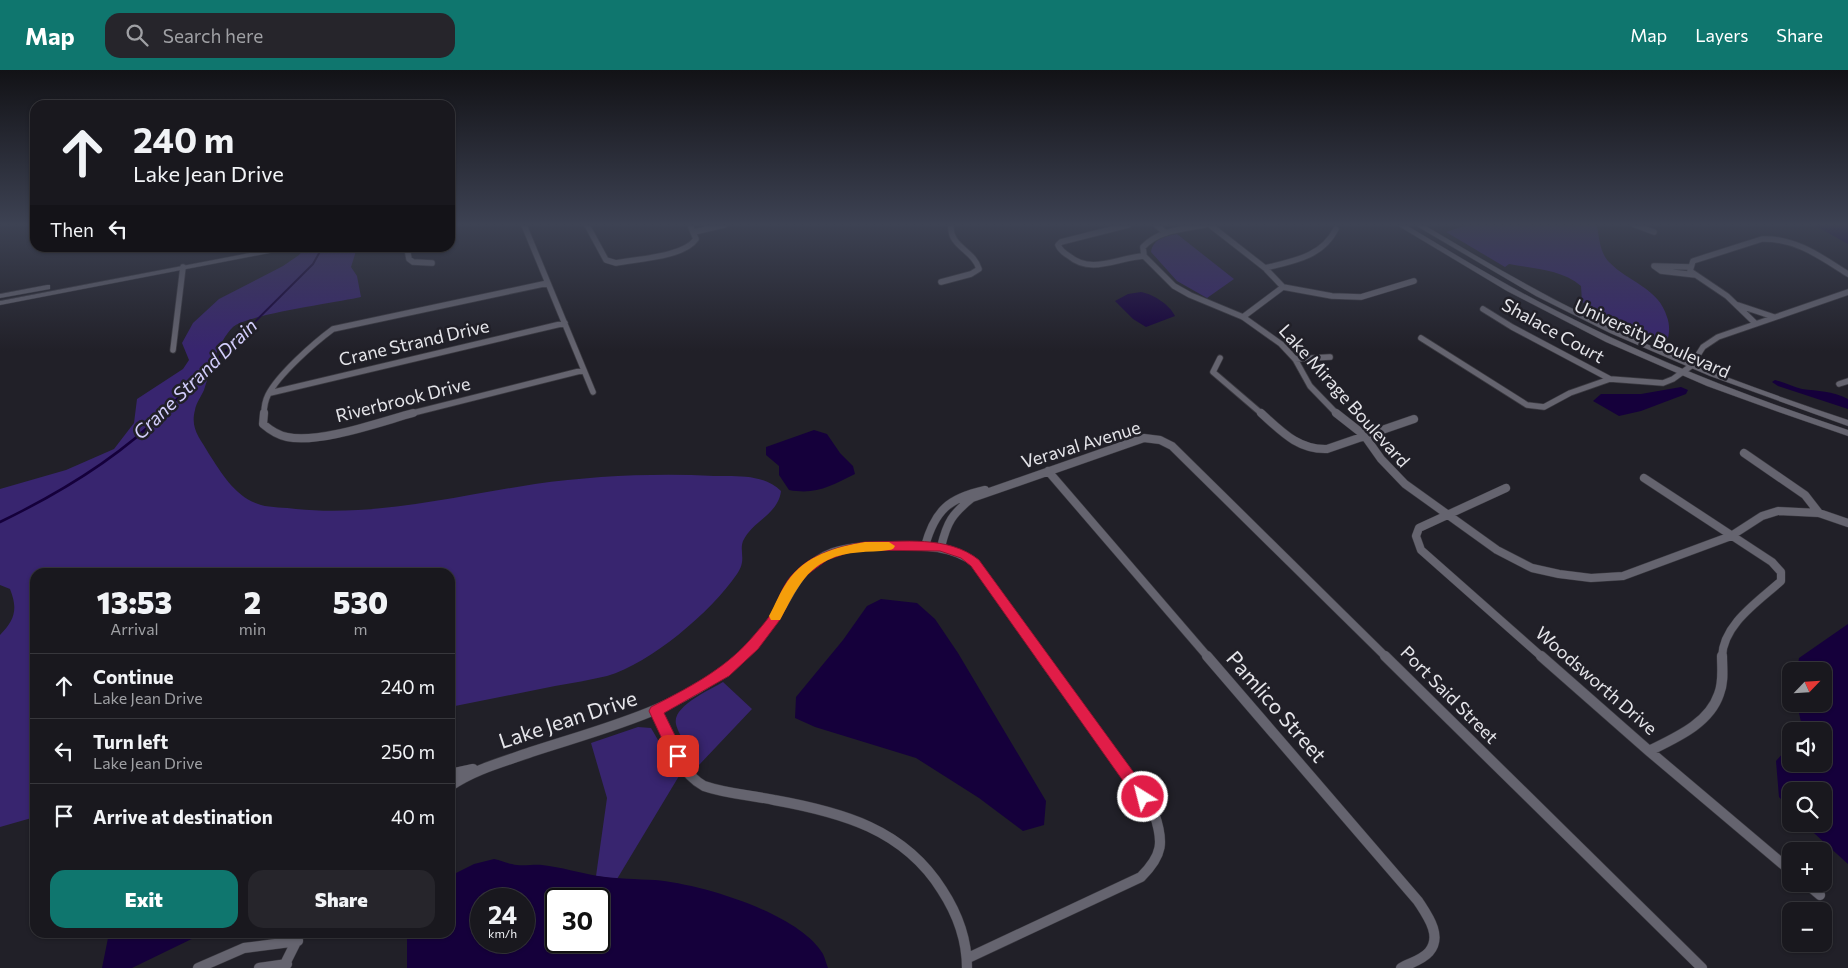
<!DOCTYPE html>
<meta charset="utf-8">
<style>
body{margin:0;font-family:Commissioner,sans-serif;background:#26252b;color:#f1f3f6;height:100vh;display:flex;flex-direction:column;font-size:19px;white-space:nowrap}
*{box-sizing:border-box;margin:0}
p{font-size:16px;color:#9fa0a4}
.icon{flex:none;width:28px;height:28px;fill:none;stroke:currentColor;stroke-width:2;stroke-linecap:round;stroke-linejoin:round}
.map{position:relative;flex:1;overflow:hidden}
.side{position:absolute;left:30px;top:498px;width:425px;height:370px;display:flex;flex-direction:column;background:#19181e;border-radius:15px;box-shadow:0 1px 4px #0004,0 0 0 1px #37373c}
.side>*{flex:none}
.hud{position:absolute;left:30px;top:30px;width:425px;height:152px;border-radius:15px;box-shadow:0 1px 4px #0004,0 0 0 1px #37373c;background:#19181e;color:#f1f3f6;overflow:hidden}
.needle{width:32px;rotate:65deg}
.tools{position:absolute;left:1782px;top:592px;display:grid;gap:10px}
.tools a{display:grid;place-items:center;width:50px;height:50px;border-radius:10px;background:#19181e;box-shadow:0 1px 4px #0004,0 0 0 1px #37373c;font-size:25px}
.speed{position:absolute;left:470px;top:818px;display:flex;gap:10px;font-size:25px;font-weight:700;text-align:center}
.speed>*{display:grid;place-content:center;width:65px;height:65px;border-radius:50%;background:#19181e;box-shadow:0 1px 4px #0004,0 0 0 1px #37373c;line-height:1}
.speed small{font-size:12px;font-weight:400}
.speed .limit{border:2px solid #111;border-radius:8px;background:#fff;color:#111}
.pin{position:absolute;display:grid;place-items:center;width:42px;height:42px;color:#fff;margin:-21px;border-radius:10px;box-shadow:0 2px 8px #0006}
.me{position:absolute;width:55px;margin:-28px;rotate:324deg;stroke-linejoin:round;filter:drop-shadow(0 0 4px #0008)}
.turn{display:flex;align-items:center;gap:18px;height:105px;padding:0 20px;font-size:22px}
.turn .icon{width:65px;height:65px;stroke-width:2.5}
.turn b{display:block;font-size:35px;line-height:42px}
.then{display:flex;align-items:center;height:48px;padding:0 20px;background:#0003;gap:10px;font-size:19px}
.eta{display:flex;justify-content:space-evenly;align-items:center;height:85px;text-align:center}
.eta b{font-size:30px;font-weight:800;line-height:35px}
.cta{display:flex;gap:10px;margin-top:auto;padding:10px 20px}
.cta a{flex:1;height:58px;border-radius:15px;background:#0f766e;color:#fff;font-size:20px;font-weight:800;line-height:58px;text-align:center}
.cta a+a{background:#26252b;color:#f1f3f6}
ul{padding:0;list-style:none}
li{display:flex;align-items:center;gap:15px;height:65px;padding:0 20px;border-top:1px solid #37373c}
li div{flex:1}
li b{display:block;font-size:19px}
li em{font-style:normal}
header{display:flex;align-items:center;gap:30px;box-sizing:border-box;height:70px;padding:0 25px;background:#0f766e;color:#fff}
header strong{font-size:24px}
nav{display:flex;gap:28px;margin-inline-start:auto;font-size:18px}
.search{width:350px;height:45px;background:#26252b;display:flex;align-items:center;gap:12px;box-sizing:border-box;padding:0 18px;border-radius:15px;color:#9fa0a4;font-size:19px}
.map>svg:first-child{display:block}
.green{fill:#38256f}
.water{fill:#15003b;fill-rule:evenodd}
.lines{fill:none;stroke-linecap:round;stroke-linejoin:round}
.stream-far1{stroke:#15003b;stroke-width:2}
.stream{stroke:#15003b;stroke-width:2.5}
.minor-far2-casing{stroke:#3b3a41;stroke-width:7}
.minor-far1-casing{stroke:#3b3a41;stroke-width:9}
.minor-casing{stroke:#3b3a41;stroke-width:11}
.secondary-casing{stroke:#3b3a41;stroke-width:1}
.minor-far2{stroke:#65646f;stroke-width:5.5}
.minor-far1{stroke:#65646f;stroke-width:8}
.minor{stroke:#65646f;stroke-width:10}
.secondary{fill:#65646f;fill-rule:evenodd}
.route{fill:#e11d48;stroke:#92132f}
.slow{fill:#f59e0b}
.labels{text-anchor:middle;stroke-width:5;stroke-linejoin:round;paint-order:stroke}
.street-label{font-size:18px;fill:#e5e5ea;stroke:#212028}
.water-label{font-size:19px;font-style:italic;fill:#d3cefc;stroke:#212028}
.near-street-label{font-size:21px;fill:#e5e5ea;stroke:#212028}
</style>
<header>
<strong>Map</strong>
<div class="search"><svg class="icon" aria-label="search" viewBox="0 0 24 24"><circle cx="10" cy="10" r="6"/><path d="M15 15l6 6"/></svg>Search here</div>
<nav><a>Map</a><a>Layers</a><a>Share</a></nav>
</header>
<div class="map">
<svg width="1848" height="898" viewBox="0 0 1848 898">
<rect width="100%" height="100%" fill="#212028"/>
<path class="green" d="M1467 155H1597C1599 167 1600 183 1609 192 1628 212 1659 218 1667 247 1670 255 1670 265 1666 273L1607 247 1582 232 1581 216C1561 199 1534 199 1509 194L1505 197 1446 162Z
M1177 164 1234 209 1207 228 1177 211 1151 182C1153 169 1165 166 1177 164Z
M305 178H355L356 181 351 197 357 206 361 227C339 232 245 245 233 257 217 273 211 299 204 320 201 327 196 333 195 340 190 359 200 368 209 384 222 404 236 428 261 435 271 438 285 437 296 439 375 447 457 426 535 414 593 406 655 403 714 406 736 406 764 404 781 421 778 445 753 450 743 471 739 482 747 490 737 504 711 542 651 593 607 606 590 610 572 613 555 616 520 623 485 630 450 637V502H35V747L0 757V565C15 550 18 539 10 519L0 515V419L66 400 114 379 134 353 137 329 183 299 189 290 182 273 193 253 219 229 283 196 299 185Z
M723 612 752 639 699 695C693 684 678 665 676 654 672 636 710 620 723 612Z
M638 657 651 658 679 706 617 809 596 806 607 728 591 673Z"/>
<path class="water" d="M1814 155H1848V174Z
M1141 222C1153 224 1170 235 1175 246L1146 257 1133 249 1115 231 1128 224Z
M1775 310C1784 312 1793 317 1802 319 1818 321 1832 321 1848 329V339L1778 316 1772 312Z
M1681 317 1688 320 1686 324 1641 341 1619 346 1593 331 1601 324H1641Z
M814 360 827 364 840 383 853 396 855 404C831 416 816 425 789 420L779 405V396L766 385V377Z
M881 529 917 533 935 549 958 583 1046 731 1044 755 1023 761 979 728 916 688 815 657 795 648 796 627 843 570 867 536Z
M1848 554V794L1804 754H1824V721H1791V740L1779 727 1776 691 1791 674V694H1824V661H1803L1797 634H1824V601H1797L1799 588Z
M494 789C501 790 505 793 512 794 521 797 533 794 542 795 561 797 580 803 598 806 618 809 636 809 655 810 701 814 799 843 823 884 825 888 826 893 828 898H407V863L450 862V806L474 794ZM481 829H524V871H481ZM556 829H599V871H556Z
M109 863V862L204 863 132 898H102Z"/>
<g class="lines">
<path class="stream-far1" d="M162 344 313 194 322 178"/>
<path class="stream" d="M0 452C58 424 117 389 163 343"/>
<defs>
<path id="minor-far2" d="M524 155 593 322
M587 155 606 190 616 193C637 189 684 187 696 169L690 155
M1128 155 1061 172 1058 175C1060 180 1064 183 1069 186 1091 205 1119 187 1144 186
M1156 155 1166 163
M1205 155C1183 159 1159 160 1143 177L1144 186 1174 216 1190 225 1243 247 1281 274 1295 289 1310 316 1337 344
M1210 155 1265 198 1283 217 1243 247
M1635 155 1654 162
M694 162 724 155
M407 178 409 189 413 192 432 193
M1690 197 1654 196 1661 201 1696 205
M1265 198C1293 191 1322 187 1336 159
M941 212 971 204 979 199C974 180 949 177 951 155
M1283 217 1332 226 1361 227 1414 211
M1738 235 1774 247
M1483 239 1512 257 1610 309
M1755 253 1727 226 1690 201 1693 191 1762 169C1796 168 1821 187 1848 204
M1421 268 1527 335 1544 337 1570 323 1610 309 1663 313 1673 309 1691 296 1703 277 1718 267 1848 222
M173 280 183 197
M1220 288 1213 302 1262 344
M1295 289 1330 287
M1839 314 1848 311
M270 323 565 253
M264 344C264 338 265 331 268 325 278 305 314 273 333 259L548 213
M409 344 584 300"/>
<path id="minor-far1" d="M264 343 263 354C270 360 277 365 287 367 319 374 380 352 413 343
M1261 343C1281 361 1298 380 1327 379L1414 349
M1336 343 1364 365 1381 389 1405 414 1497 480 1532 498 1559 504 1591 508 1623 506 1731 466 1762 446 1778 441 1819 443 1848 453
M1744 383 1805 425 1819 443
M1048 401 1208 587
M1644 408 1772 492 1781 502V511C1759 531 1723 554 1722 587
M1506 418 1419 458 1416 466 1421 480 1542 587
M925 476C935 440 949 428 985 420
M941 477C947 452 952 444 972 428L1144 368 1160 370 1172 376 1386 587
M740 587C753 575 764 563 774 550 792 523 800 494 833 482 854 475 876 476 898 476 926 476 951 476 975 493L1042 587"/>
<path id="minor" d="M1207 586 1418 831C1427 845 1443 866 1429 882 1422 890 1410 893 1401 898
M1385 586 1702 898
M1541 586 1649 681 1791 801
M656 641C668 668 677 701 704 716 727 724 751 725 774 730 841 742 904 759 942 820 957 843 967 870 967 898
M1649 681C1675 668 1709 654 1719 624 1724 612 1722 598 1722 586
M450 704 473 699
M450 716C475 699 503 692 531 682 604 658 683 640 742 586
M1807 814 1820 825
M968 888 1141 807C1163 785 1164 772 1154 743L1041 586
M198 898 244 878 298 871
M259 898 287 894
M283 898 301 862"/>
<path id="secondary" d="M1397 155H1406C1456 185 1505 215 1557 241 1651 289 1748 327 1848 360V366L1776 341 1707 316 1606 272 1507 221Z
M1415 155H1424C1476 186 1529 217 1583 244 1668 287 1758 320 1848 350V356L1710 306 1610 263 1536 226Z
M276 178H289L285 180 0 235V231Z
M47 215H50V219L0 228V224Z"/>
</defs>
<use href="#minor-far2" class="minor-far2-casing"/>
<use href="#minor-far1" class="minor-far1-casing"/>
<use href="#minor" class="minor-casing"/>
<use href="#secondary" class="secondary-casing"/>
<use href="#minor-far2" class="minor-far2"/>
<use href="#minor-far1" class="minor-far1"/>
<use href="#minor" class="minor"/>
<use href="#secondary" class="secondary"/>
</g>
<linearGradient id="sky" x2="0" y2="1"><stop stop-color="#121216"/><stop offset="0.55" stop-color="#3d4253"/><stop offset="1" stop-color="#3d4253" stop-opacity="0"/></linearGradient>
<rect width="1848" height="281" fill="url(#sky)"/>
<path class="route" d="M865 472C903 472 948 465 979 490L1148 722 1150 727 1148 732 1143 733 1138 732 971 496 961 488 940 481 865 480 847 483 827 490 808 504 797 516 779 551 758 579 729 606 664 643 685 686 683 690 678 692 672 690 649 641 651 637C686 619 722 601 749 571 756 563 765 553 771 544 777 533 781 520 788 510 807 485 835 477 865 472Z"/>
<path class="slow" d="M865 472H889L895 476C893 479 894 479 889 480 868 483 848 480 828 490 802 502 793 527 780 550H771L769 546C775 535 780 522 787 512 805 485 836 477 865 472Z"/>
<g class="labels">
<g class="street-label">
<text transform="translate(1553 261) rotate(29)" y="6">Shalace Court</text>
<text transform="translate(1652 269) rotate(24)" y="6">University Boulevard</text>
<text transform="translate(414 273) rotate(-13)" y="6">Crane Strand Drive</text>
<text transform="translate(1344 326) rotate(48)" y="6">Lake Mirage Boulevard</text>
<text transform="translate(403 330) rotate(-14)" y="6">Riverbrook Drive</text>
<text transform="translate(1081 375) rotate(-17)" y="6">Veraval Avenue</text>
<text transform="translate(1596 611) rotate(41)" y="6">Woodsworth Drive</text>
<text transform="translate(1449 625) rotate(45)" y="6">Port Said Street</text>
</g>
<g class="water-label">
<text transform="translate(195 309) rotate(-44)" y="7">Crane Strand Drain</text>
</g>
<g class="near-street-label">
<text transform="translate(1276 637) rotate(49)" y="7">Pamlico Street</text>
<text transform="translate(568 650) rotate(-18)" y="7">Lake Jean Drive</text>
</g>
</g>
</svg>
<div class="tools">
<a><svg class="needle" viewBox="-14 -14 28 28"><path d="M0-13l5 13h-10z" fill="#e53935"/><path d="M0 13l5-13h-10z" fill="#9fa0a4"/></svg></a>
<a><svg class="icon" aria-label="sound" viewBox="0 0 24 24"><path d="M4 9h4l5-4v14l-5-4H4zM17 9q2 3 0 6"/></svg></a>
<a><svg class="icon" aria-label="search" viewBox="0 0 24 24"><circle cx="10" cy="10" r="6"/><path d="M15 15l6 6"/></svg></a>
<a>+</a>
<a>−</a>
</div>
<div class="speed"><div>24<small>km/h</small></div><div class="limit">30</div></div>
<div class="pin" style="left:678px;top:686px;background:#d93025"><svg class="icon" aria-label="arrive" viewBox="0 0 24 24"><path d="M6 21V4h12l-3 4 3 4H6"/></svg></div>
<svg class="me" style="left:1143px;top:727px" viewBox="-20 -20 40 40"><circle r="17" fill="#e11d48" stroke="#fff" stroke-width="3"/><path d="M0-11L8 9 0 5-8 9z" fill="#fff"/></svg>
<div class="hud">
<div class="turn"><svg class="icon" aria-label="ahead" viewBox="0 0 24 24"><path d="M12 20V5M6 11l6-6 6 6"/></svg><div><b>240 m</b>Lake Jean Drive</div></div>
<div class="then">Then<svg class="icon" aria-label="left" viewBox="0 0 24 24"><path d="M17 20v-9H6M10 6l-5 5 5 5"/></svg></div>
</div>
<section class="side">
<div class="eta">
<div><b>13:53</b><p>Arrival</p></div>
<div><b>2</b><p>min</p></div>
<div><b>530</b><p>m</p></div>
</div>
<ul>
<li><svg class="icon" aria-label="ahead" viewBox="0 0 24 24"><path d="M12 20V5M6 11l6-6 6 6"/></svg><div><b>Continue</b><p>Lake Jean Drive</p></div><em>240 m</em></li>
<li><svg class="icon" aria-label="left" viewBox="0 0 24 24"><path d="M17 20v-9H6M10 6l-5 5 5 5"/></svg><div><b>Turn left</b><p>Lake Jean Drive</p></div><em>250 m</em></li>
<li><svg class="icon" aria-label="arrive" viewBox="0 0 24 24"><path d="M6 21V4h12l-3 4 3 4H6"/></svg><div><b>Arrive at destination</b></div><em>40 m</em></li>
</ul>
<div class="cta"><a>Exit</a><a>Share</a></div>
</section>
</div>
